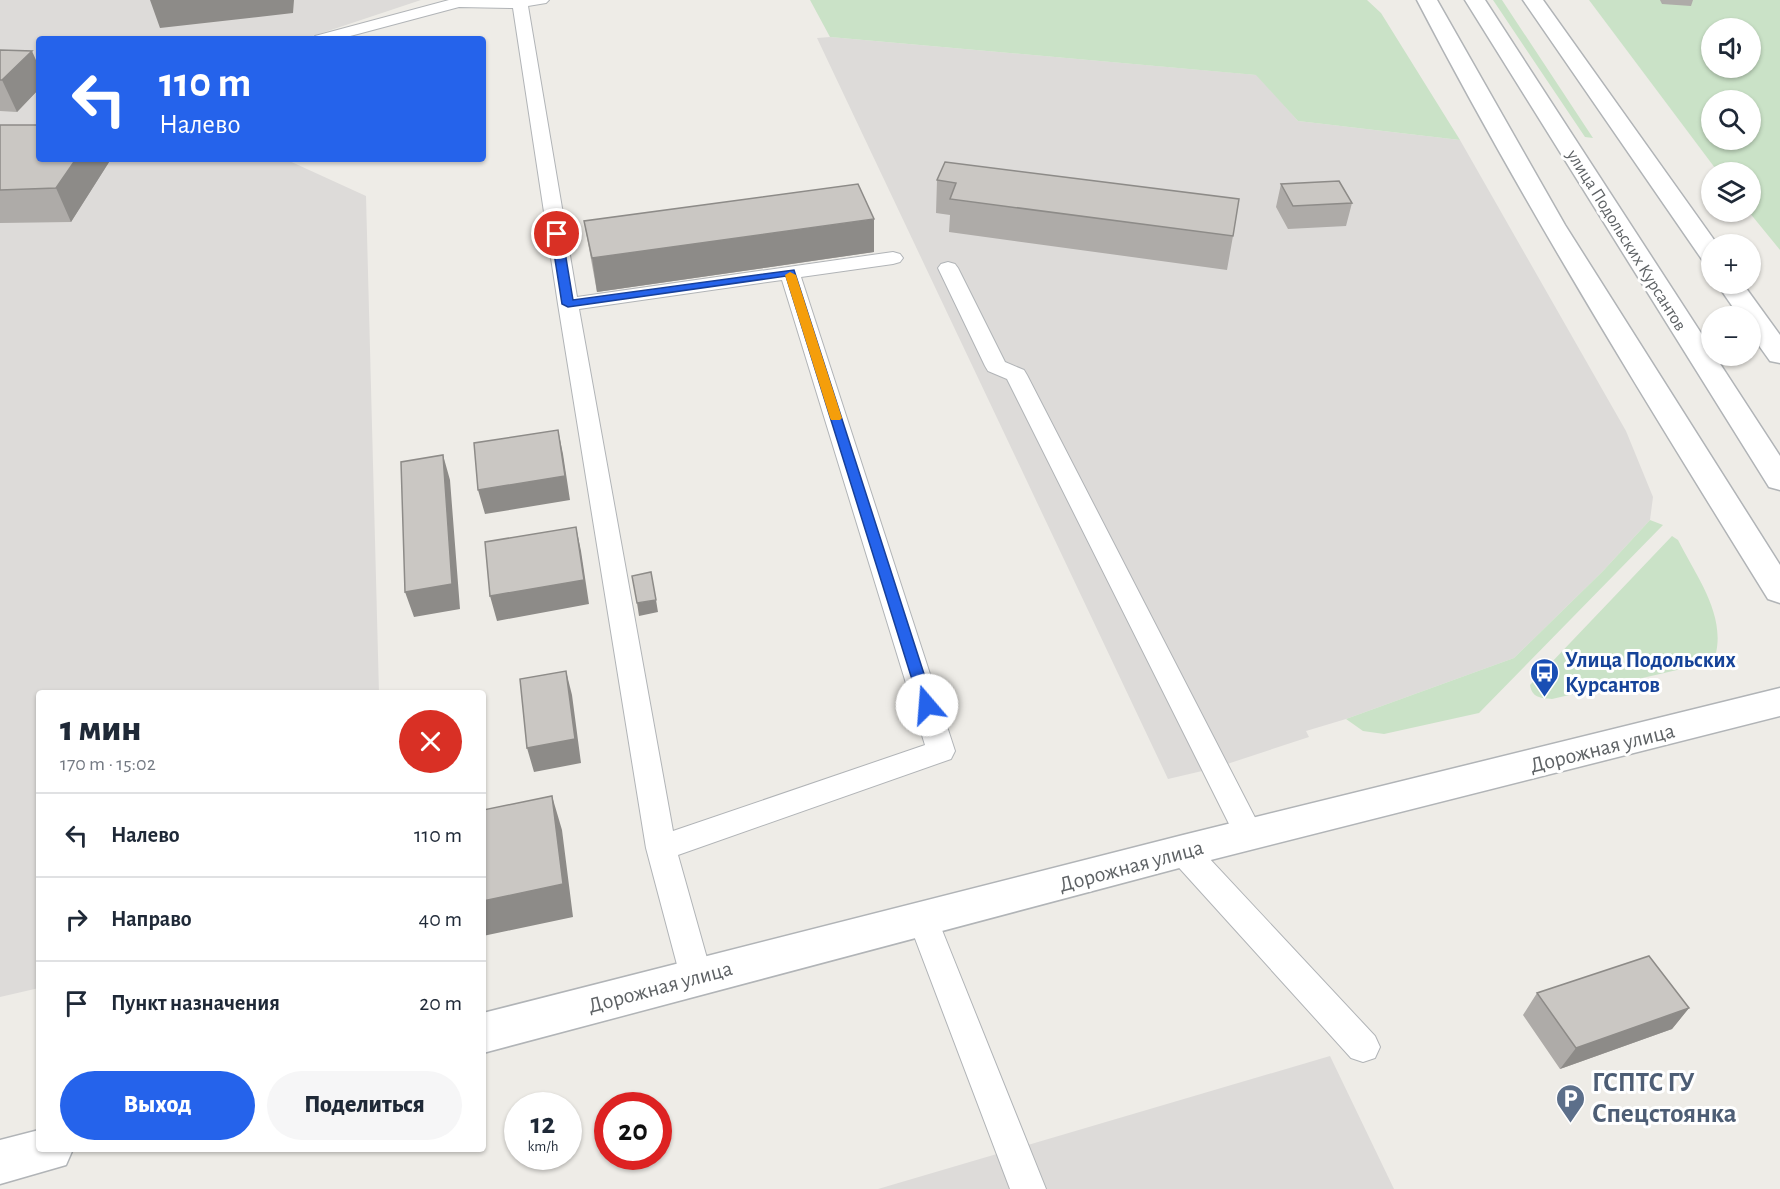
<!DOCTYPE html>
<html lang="ru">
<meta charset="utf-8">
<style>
body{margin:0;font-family:"Alegreya Sans",sans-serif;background:#f6f6f7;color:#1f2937;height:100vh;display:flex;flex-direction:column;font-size:22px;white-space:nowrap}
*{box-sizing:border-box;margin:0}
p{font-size:20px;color:#747a83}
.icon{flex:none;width:33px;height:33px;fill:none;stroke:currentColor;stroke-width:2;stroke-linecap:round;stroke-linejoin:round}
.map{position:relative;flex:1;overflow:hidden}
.panel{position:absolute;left:36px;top:690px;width:450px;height:462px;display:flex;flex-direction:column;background:#fff;border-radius:6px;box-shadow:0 2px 4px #0004}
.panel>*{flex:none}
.top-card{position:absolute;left:36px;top:36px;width:450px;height:126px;border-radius:6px;box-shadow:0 2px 4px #0004;background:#2563eb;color:#fff;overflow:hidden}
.controls{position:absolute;left:1701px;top:18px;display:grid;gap:12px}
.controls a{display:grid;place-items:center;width:60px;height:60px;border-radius:50%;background:#fff;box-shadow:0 2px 4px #0004;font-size:30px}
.speed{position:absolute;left:504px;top:1092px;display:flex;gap:12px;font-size:30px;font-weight:700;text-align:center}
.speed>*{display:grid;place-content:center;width:78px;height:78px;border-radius:50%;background:#fff;box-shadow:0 2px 4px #0004;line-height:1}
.speed small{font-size:15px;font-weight:400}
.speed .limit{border:9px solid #d22;background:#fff;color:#111}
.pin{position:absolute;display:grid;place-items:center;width:51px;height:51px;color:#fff;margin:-26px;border:3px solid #fff;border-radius:50%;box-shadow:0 2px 6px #0007}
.me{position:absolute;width:66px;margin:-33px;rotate:342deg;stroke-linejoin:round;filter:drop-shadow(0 0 4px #0008)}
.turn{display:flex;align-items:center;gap:21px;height:126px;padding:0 24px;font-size:27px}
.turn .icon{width:78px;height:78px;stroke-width:2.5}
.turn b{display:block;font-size:42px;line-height:51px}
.round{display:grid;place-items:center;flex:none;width:63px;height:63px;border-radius:32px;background:#f6f6f7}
.head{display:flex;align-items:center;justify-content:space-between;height:102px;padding:0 24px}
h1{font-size:36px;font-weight:800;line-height:45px}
.primary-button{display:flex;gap:12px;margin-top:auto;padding:12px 24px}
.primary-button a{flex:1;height:69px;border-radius:36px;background:#2563eb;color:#fff;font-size:24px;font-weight:800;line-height:69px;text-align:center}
.primary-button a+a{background:#f6f6f7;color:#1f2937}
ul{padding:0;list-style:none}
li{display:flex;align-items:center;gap:18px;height:84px;padding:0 24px;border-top:2px solid #e0e1e3}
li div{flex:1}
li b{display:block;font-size:22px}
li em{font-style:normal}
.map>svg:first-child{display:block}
.industrial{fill:#dddbd9}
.green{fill:#cae2c7;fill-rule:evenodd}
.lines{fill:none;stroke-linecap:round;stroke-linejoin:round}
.service-casing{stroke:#b1b4b7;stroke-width:2}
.secondary-casing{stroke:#b1b4b7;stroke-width:3}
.service{fill:#fff;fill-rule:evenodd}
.secondary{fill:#fff;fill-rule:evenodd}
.wall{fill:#aeaba8}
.shaded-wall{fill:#8d8b88}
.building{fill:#cac7c3;stroke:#8d8b88;stroke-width:1.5}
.route{fill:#2563eb;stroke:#184099;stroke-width:1.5}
.slow{fill:#f59e0b}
.labels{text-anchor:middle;stroke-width:6;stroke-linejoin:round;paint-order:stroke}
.far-street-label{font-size:18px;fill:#5e6265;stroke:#fff}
.transit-label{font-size:22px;font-weight:bold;fill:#164399;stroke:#fff;text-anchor:start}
.street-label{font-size:22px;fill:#5e6265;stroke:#fff}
.near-service-label{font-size:27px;font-weight:bold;fill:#4e5e75;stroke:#fff;text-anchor:start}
</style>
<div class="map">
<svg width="1780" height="1189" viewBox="0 0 1780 1189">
<rect width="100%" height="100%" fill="#eeece7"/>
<path class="industrial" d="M0 0H421L304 39H39V159H285L366 196 379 693H39V988L0 997Z
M830 37 1257 75 1298 121 1460 140 1626 431 1653 497 1650 520 1603 571 1514 658 1346 719 1306 731 1309 737 1215 768 1168 779 817 38Z
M1330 1056 1394 1189H878Z"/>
<path class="green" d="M810 0H1367L1381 13 1460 140 1298 121 1256 75 830 37Z
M1493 0H1502L1593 138 1585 137Z
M1589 0H1780V250L1749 212 1750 172H1718ZM1712 28H1750V68H1712ZM1712 100H1750V140H1712Z
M1650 520 1663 525 1479 713 1384 734 1363 731 1346 719 1514 658 1603 571Z
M1672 536 1678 540C1695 574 1725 613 1716 653L1690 667 1552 699C1541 698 1532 698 1530 685Z"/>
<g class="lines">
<defs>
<path id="service" d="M449 0H549L546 3 528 6 577 297 893 252 900 254 903 258 900 262 893 264 801 277 955 751 951 759 678 855 712 976 707 986 696 990 685 986 680 976 646 848 558 304 513 8 459 7 339 39H313L315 36ZM782 280 925 745 673 831 579 309Z
M948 262 955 264 958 268 1005 362 1024 370 1027 375 1264 835 1259 844 1249 847 1239 844 1007 379 988 371 985 366 938 268 941 264Z
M1183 838 1194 842 1375 1036 1380 1047 1375 1058 1363 1062 1351 1058 1172 860 1168 851 1172 842Z
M923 906 934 910 938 920 1046 1189H1010L908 920 912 910Z"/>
<path id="secondary" d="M1417 0H1437L1565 225 1780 565V603L1768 599C1646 402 1524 206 1417 0Z
M1465 0H1485L1712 350V356H1715L1780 456V490L1769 487Z
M1523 0H1543L1717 244H1712V264L1703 261Z
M1717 284H1743L1780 335V363L1770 361 1750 333V316H1739Z
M1780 688V716L1183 867 483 1053V1013L1183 835Z
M39 1130V1149H73L66 1165 0 1184V1140Z"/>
</defs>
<use href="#service" class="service-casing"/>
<use href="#secondary" class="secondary-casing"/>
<use href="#service" class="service"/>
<use href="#secondary" class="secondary"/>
</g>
<path class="wall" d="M1660 0H1693L1691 6 1662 4Z
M0 50 39 67V89L17 112 0 111Z
M0 125 111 159 71 222 0 223Z
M945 162 1233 236 1227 270 949 232 950 215 936 213 937 180Z
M1281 184 1352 203 1346 226 1288 229 1276 207Z
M584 221 874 252 597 292Z
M1537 993 1689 1008 1672 1029 1560 1069 1523 1015Z"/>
<path class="shaded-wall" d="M150 0H294L293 13 160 28Z
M32 51 39 67V89L17 112 2 80Z
M76 159H111L71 222 56 188Z
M874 219V252L597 292 592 258Z
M558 430 563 454 570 500 485 514 478 490Z
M443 455 450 480 460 609 414 617 405 592Z
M576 527 581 551 589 604 497 621 490 596Z
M656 600 658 612 639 616 637 603Z
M566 671 572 695 581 763 534 772 527 748Z
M552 796 562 830 573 917 483 936V901Z
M1689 1008 1672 1029 1560 1069 1576 1048Z"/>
<path class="building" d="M0 50 32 51 2 80H0Z
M0 125H39V159H76L56 188 0 190Z
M945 162 1239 199 1233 236 950 199 956 183 937 180Z
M1339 181 1352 203 1293 206 1281 184Z
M858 184 874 219 592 258 584 221Z
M558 430 565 476 478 490 474 443Z
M443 455 452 584 405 592 401 462Z
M576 527 584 580 490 596 485 542Z
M651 572 656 600 637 603 632 576Z
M566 671 575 739 527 748 520 679Z
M552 796 563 884 483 901V810Z
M1649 956 1689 1008 1576 1048 1537 993Z"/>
<path class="route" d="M557 231 562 234 573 300 794 270 934 705 932 709H922L920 705 786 276 568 307 562 304 551 234Z"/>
<path class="slow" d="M790 272 796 275 842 418 840 420H831L830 418 785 275Z"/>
<defs>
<symbol id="bus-pin" viewBox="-11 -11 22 30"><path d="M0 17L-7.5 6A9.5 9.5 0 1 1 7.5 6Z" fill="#1a4fb4" stroke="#fff"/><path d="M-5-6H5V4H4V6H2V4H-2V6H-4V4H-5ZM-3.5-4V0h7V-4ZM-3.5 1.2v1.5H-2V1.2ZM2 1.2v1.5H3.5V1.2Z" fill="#fff"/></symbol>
<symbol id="parking-pin" viewBox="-11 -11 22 30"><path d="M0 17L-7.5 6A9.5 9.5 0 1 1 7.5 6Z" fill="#5c6f8a" stroke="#fff"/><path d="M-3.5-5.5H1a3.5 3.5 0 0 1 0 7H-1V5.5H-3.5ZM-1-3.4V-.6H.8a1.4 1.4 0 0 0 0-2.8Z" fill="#fff"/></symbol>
</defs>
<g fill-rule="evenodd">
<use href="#bus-pin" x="1528" y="656" width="33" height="45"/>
<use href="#parking-pin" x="1554" y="1082" width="33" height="45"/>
</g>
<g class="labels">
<g class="far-street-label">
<text transform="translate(1627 240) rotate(58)" y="6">улица Подольских Курсантов</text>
</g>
<g class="transit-label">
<text x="1565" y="667">Улица Подольских<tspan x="1565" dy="25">Курсантов</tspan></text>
</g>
<g class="street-label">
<text transform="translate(1602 747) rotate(-14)" y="8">Дорожная улица</text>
<text transform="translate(1131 865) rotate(-15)" y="8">Дорожная улица</text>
<text transform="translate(660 986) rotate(-15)" y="8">Дорожная улица</text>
</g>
<g class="near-service-label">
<text x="1592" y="1091">ГСПТС ГУ<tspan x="1592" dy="31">Спецстоянка</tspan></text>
</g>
</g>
</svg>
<div class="controls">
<a><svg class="icon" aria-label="sound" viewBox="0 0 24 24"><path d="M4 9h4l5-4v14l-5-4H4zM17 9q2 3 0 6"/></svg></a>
<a><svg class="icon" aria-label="search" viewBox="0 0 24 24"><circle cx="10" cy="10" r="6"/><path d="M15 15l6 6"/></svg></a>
<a><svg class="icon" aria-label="layers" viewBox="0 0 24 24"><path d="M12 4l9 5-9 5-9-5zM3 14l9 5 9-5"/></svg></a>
<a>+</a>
<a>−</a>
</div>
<div class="speed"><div>12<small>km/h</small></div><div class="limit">20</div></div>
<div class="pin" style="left:557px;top:234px;background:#d93025"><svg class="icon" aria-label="arrive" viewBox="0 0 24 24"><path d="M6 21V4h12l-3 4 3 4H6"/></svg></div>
<svg class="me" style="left:927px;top:705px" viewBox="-20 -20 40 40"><circle r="19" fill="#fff"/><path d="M0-13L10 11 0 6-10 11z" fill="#2563eb"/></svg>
<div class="top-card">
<div class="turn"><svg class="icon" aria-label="left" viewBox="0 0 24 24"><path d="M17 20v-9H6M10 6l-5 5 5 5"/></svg><div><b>110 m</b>Налево</div></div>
</div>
<section class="panel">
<div class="head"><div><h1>1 мин</h1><p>170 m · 15:02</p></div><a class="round" style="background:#d93025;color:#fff"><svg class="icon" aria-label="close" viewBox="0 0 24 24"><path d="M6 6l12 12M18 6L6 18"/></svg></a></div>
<ul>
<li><svg class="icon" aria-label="left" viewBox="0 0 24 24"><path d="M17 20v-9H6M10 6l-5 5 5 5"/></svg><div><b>Налево</b></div><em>110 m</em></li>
<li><svg class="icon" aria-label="right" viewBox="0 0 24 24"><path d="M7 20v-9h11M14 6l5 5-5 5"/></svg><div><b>Направо</b></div><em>40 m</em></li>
<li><svg class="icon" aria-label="arrive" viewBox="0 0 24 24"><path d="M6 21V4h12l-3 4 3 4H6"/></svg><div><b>Пункт назначения</b></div><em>20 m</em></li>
</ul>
<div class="primary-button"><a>Выход</a><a>Поделиться</a></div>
</section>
</div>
